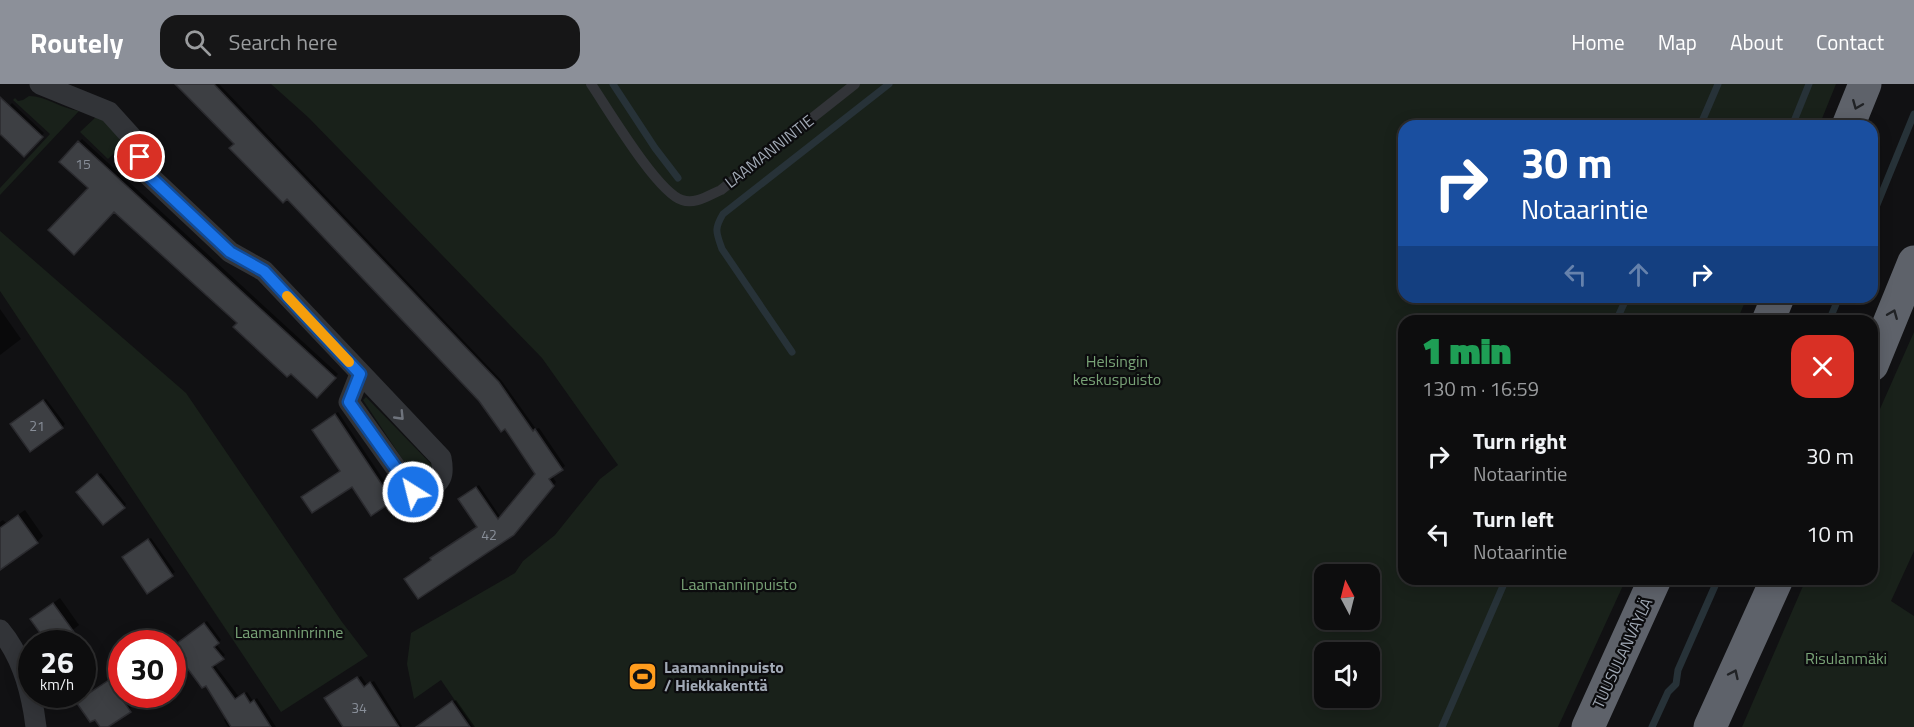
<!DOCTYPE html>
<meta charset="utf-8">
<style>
body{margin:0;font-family:"Titillium Web",sans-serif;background:#161617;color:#f1f3f6;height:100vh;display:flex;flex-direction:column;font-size:22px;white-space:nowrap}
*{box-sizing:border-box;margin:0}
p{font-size:20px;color:#9a9c9e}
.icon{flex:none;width:33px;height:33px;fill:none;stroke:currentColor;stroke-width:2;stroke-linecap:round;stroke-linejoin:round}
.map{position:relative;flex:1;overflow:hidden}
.details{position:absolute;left:1398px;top:231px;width:480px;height:270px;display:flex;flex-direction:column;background:#0d0d0e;border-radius:18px;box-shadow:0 3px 15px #0003,0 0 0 2px #2d2d2e}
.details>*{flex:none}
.top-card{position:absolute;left:1398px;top:36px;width:480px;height:183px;border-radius:18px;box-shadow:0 3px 15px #0003,0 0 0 2px #2d2d2e;background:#1a4fa0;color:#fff;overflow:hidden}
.needle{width:39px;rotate:353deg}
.tools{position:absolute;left:1314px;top:480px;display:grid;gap:12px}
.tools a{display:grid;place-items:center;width:66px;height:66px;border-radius:12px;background:#0d0d0e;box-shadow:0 3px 15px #0003,0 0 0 2px #2d2d2e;font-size:30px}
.speed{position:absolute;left:18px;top:546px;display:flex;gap:12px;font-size:30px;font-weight:700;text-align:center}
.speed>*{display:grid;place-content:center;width:78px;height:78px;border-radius:50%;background:#0d0d0e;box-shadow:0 3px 15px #0003,0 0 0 2px #2d2d2e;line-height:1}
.speed small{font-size:15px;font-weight:400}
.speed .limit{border:9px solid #d22;background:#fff;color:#111}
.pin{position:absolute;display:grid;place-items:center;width:51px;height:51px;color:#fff;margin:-26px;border:3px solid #fff;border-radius:50%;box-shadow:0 2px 6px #0007}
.me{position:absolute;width:66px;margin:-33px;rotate:324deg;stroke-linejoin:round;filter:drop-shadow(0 0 4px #0008)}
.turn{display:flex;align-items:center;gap:21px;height:126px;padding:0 24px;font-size:27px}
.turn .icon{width:78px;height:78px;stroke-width:2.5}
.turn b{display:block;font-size:42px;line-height:51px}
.lanes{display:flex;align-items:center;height:57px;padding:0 24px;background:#0003;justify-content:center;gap:30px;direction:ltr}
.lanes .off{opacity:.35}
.round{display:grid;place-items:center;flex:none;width:63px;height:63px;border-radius:18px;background:#161617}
.headline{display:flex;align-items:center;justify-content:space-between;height:102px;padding:0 24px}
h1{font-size:36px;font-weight:800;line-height:45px;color:#1e9e55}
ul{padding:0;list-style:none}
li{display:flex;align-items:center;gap:18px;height:78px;padding:0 24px}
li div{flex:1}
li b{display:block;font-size:22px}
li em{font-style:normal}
header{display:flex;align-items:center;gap:36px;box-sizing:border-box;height:84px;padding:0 30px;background:#8c9099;color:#fff}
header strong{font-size:28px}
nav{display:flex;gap:33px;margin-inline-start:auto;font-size:21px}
.search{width:420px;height:54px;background:#161617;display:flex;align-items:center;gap:15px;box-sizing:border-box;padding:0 21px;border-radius:18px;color:#9a9c9e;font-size:22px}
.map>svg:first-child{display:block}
.green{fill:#19211a;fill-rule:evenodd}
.shadow{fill:#0007}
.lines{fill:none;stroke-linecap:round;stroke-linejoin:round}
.stream{stroke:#273238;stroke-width:7}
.building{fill:#3d3f43;stroke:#2b2b2f;stroke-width:1.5}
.service{stroke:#323438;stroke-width:10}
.minor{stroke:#323438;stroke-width:21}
.motorway{stroke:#5e626a;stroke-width:33}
.oneway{stroke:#202225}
.oneway2{stroke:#6f747d}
.route-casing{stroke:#114b97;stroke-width:15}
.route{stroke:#1a73e8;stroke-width:10}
.slow{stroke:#f59e0b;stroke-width:10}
.labels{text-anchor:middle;stroke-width:4.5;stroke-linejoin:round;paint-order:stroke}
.number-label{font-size:14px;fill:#888e98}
.street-label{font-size:16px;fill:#a1a9b5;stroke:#0c0c0e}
.park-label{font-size:16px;fill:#78a276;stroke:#0c0c0e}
.poi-label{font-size:16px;font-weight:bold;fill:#a1a9b5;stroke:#0c0c0e;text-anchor:start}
</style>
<header>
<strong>Routely</strong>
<div class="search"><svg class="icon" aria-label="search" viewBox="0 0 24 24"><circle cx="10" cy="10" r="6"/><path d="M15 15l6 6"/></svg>Search here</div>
<nav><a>Home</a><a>Map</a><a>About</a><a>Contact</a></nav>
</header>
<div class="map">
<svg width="1914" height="643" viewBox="0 0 1914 643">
<rect width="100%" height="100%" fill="#111113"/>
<path class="green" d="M271 0H1836L1819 42H1404V213H1747L1737 237H1404V495H1626L1558 643H473L441 596 414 615 407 580 411 549 515 489 523 477 555 451 600 395 618 381 542 274 309 34ZM1324 490H1370V536H1324ZM1324 568H1370V614H1324Z
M29 12C46 12 62 25 79 27L0 111V104L50 50 13 16 15 14 18 17 23 16Z
M97 32C105 37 125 52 119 63 117 67 112 71 108 75L80 48Z
M0 147 186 309 342 538 368 572 281 628 0 207Z
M1914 248V467L1891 517 1914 532V643H1742L1806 495H1872V343Z
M366 313 432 381 431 391C426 395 421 397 415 394L363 316Z"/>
<path class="shadow" d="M178 0H219L501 296 536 345 539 344 565 382 552 392 556 398 516 446 478 442 463 412 479 401 501 434 537 390 505 343Z
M12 19 44 49 24 71 0 48V32Z
M82 55 338 290 317 312 61 77Z
M0 225 21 255 0 271Z
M46 315 65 340 62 343 15 337Z
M338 328 395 413 372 430 341 387 317 343Z
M101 389 126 420 124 423 81 405Z
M25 426 43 452 37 458 0 474V438L3 436 6 439Z
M151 454 175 488 147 508 126 471Z
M60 514 79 541 55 560 32 535Z
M207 537 221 556 216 560 225 571 214 580 239 613 247 608 253 617 257 614 276 643H228L224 636 227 633 188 574 180 557Z
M116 591 122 600V610H129L136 620 106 643H102L78 618Z
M361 592 367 601 374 597 402 642 401 643H345L327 614Z
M456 616 475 643H427V636Z"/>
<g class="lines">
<path class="stream" d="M613 0 655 64 678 94
M1700 42 1718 0
M1792 42 1809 0
M1872 133 1914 30
M1616 237 1627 213
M1829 237 1839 213
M792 268 722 165C716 148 714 145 723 130L889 0
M1442 643 1506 495
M1652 643 1668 608 1676 600 1678 586 1718 495"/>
</g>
<path class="building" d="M175 0H214L499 298 533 347 535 345 563 386 549 395 554 402 514 451 418 515 404 495 431 476 430 474 477 443 458 415 476 403 498 435 535 390 505 345 501 348 479 317 287 115 283 119 229 64 234 60Z
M0 13 43 53 24 73 0 50Z
M78 57 336 294 317 314 291 290 287 293 233 243 237 239 114 128 74 171 48 146 88 104 59 78Z
M43 316 63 344 30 368 10 340Z
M335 330 393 417 371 432 352 403 312 429 301 413 340 387 312 346Z
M97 390 125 424 103 441 76 408Z
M18 431 38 459 0 486V444Z
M148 455 173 492 147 510 122 473Z
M53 519 74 548 58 560H48L30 535Z
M204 539 219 559 214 563 224 575 212 583 235 615 244 609 250 619 254 616 271 643H231L206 602 202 604 182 577 186 574 176 560Z
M357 593 364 603 370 598 399 643H343L324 614Z
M109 596 131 628 108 643H100L95 636 90 638 76 618Z
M452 617 470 643H416Z"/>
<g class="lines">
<path class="service" d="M591 0C608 25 657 108 682 116 695 121 709 111 721 106L855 0"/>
<path class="minor" d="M40 0 109 28 137 59 144 87 230 168 264 187 441 374C445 395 440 397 425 409L413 408 349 318 360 290
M0 546C22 572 32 610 36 643"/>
<path class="motorway" d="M1848 42 1865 0
M1768 237 1778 213
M1872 281 1914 178
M1588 643 1655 495
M1710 643 1777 495"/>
</g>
<defs><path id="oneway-chevron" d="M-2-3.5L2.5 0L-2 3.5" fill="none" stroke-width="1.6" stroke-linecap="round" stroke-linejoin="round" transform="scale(1.5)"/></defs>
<g class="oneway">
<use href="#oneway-chevron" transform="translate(1857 21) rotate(112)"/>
<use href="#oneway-chevron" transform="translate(1893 230) rotate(-68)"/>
<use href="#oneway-chevron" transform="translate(1734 590) rotate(-65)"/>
</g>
<use class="oneway2" href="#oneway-chevron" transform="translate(400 332) rotate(46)"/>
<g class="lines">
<defs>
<path id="route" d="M140 73 144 87 230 168 264 187 360 290 349 318 413 408"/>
</defs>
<use href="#route" class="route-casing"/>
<use href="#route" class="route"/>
<path class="slow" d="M287 212 349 278"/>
</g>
<defs>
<symbol id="stadium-square" viewBox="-11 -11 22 22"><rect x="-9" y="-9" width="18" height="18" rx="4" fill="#ff9c1d" stroke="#0c0c0e"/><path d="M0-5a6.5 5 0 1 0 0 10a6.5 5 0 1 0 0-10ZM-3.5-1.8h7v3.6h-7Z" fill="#111"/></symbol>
</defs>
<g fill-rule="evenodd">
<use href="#stadium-square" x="626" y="576" width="33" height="33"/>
</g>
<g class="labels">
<g class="number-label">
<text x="83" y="85">15</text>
<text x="37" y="347">21</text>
<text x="489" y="456">42</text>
<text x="359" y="629">34</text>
</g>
<g class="street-label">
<text transform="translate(769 67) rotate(-38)" y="6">LAAMANNINTIE</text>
<text transform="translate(1622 569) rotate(-65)" y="6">TUUSULANVÄYLÄ</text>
</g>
<g class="park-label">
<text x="1117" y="283">Helsingin<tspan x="1117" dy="18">keskuspuisto</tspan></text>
<text x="739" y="506">Laamanninpuisto</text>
<text x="289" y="554">Laamanninrinne</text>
<text x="1846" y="580">Risulanmäki</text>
</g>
<g class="poi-label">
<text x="664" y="589">Laamanninpuisto<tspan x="664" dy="18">/ Hiekkakenttä</tspan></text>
</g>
</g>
</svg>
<div class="tools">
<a><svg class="needle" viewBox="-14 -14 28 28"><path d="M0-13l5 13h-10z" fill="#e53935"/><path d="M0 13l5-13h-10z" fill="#9a9c9e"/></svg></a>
<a><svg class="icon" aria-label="sound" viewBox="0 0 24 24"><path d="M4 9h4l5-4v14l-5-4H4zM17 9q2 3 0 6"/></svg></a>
</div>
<div class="speed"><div>26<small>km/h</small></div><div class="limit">30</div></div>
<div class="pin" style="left:140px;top:73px;background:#d93025"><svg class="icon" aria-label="arrive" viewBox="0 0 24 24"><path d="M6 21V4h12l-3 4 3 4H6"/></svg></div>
<svg class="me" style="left:413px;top:408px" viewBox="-20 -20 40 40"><circle r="17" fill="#1a73e8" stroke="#fff" stroke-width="3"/><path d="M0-11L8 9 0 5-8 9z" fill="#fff"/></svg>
<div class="top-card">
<div class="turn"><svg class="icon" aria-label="right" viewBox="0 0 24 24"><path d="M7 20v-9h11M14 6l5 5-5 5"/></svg><div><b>30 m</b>Notaarintie</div></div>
<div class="lanes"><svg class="icon off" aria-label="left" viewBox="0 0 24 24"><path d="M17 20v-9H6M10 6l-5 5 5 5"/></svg><svg class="icon off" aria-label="ahead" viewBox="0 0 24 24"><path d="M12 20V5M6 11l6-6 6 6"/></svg><svg class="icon" aria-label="right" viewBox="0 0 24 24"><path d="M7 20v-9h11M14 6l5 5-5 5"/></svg></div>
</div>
<section class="details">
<div class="headline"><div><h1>1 min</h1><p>130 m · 16:59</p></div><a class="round" style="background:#d93025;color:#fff"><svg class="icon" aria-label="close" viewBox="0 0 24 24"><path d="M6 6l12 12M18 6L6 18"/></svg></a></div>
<ul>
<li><svg class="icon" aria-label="right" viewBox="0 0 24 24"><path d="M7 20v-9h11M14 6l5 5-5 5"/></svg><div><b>Turn right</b><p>Notaarintie</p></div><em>30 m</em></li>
<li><svg class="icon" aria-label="left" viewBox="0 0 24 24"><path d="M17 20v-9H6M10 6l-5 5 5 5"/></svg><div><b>Turn left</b><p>Notaarintie</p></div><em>10 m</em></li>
</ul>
</section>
</div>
